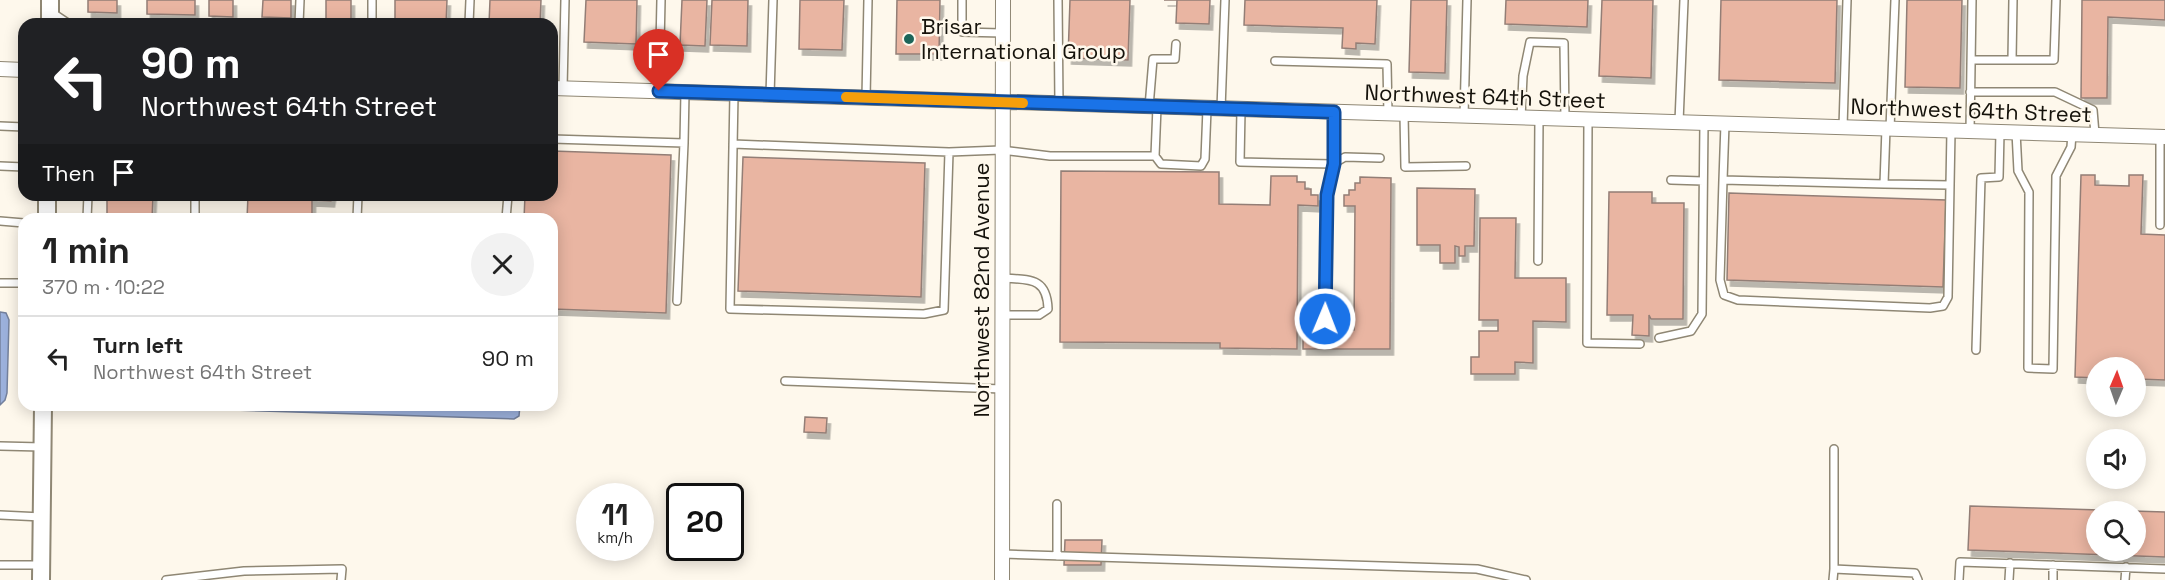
<!DOCTYPE html>
<meta charset="utf-8">
<style>
body{margin:0;font-family:"Space Grotesk",sans-serif;background:#f2f2f2;color:#222;height:100vh;display:flex;flex-direction:column;font-size:22px;white-space:nowrap}
*{box-sizing:border-box;margin:0}
p{font-size:20px;color:#767676}
.icon{flex:none;width:33px;height:33px;fill:none;stroke:currentColor;stroke-width:2;stroke-linecap:round;stroke-linejoin:round}
.map{position:relative;flex:1;overflow:hidden}
.drawer{position:absolute;left:18px;top:213px;width:540px;height:198px;display:flex;flex-direction:column;background:#fff;border-radius:18px;box-shadow:0 3px 15px #0003}
.drawer>*{flex:none}
.guide{position:absolute;left:18px;top:18px;width:540px;height:183px;border-radius:18px;box-shadow:0 3px 15px #0003;background:#202124;color:#fff;overflow:hidden}
.needle{width:39px;rotate:2deg}
.tools{position:absolute;left:2086px;top:357px;display:grid;gap:12px}
.tools a{display:grid;place-items:center;width:60px;height:60px;border-radius:50%;background:#fff;box-shadow:0 3px 15px #0003;font-size:30px}
.speed{position:absolute;left:576px;top:483px;display:flex;gap:12px;font-size:30px;font-weight:700;text-align:center}
.speed>*{display:grid;place-content:center;width:78px;height:78px;border-radius:50%;background:#fff;box-shadow:0 3px 15px #0003;line-height:1}
.speed small{font-size:15px;font-weight:400}
.speed .limit{border:3px solid #111;border-radius:9px;background:#fff;color:#111}
.pin{position:absolute;display:grid;place-items:center;width:51px;height:51px;color:#fff;margin:-62px -26px;border-radius:50% 50% 50% 0;rotate:-45deg;box-shadow:0 0 6px #0007}
.pin .icon{rotate:45deg}
.me{position:absolute;width:66px;margin:-33px;rotate:1deg;stroke-linejoin:round;filter:drop-shadow(0 0 4px #0008)}
.turn{display:flex;align-items:center;gap:21px;height:126px;padding:0 24px;font-size:27px}
.turn .icon{width:78px;height:78px;stroke-width:2.5}
.turn b{display:block;font-size:42px;line-height:51px}
.then{display:flex;align-items:center;height:57px;padding:0 24px;background:#0003;gap:12px;font-size:22px}
.round{display:grid;place-items:center;flex:none;width:63px;height:63px;border-radius:32px;background:#f2f2f2}
.head{display:flex;align-items:center;justify-content:space-between;height:102px;padding:0 24px}
h1{font-size:36px;font-weight:700;line-height:45px}
ul{padding:0;list-style:none}
li{display:flex;align-items:center;gap:18px;height:84px;padding:0 24px;border-top:2px solid #e0e0e0}
li div{flex:1}
li b{display:block;font-size:22px}
li em{font-style:normal}
.map>svg:first-child{display:block}
.water{fill:#9cb1dc;stroke:#74819d;stroke-width:1.5}
.building{fill:#e9b5a2;stroke:#937e76;stroke-width:1.5;fill-rule:evenodd;filter:url(#shadow)}
.lines{fill:none;stroke-linecap:round;stroke-linejoin:round}
.service-casing{stroke:#8f8774;stroke-width:10}
.minor-casing{stroke:#8f8774;stroke-width:16}
.tertiary-casing{stroke:#8f8774;stroke-width:20}
.service{stroke:#fff;stroke-width:7}
.minor{stroke:#fff;stroke-width:14}
.tertiary{stroke:#fff;stroke-width:16}
.route-casing{stroke:#114b97;stroke-width:15}
.route{stroke:#1a73e8;stroke-width:10}
.slow{stroke:#f59e0b;stroke-width:10}
.poi-dot{fill:#1d6559;stroke:#fef8ec;stroke-width:2}
.labels{text-anchor:middle;stroke-width:5;stroke-linejoin:round;paint-order:stroke}
.poi-label{font-size:22px;fill:#15120b;stroke:#fef8ec;text-anchor:start}
.street-label{font-size:22px;fill:#15120b;stroke:#fef8ec}
</style>
<div class="map">
<svg width="2165" height="580" viewBox="0 0 2165 580">
<defs>
<filter id="shadow"><feDropShadow dx="3.5" dy="6" stdDeviation="0" flood-color="#0004"/></filter>
</defs>
<rect width="100%" height="100%" fill="#fef8ec"/>
<path class="water" d="M0 312 6 313 9 320 7 393 5 400 0 405Z
M197 405H520L519 416 514 419 202 409Z"/>
<path class="building" d="M88 0H117V13L88 12Z
M147 0H195V15L147 14Z
M209 0H233V17L209 16Z
M263 0H291V18L262 17Z
M326 0H351V24H326Z
M395 0H447L446 24H395Z
M490 0H541L540 24H489Z
M586 0H637L636 44 584 42Z
M682 0H707L705 46 680 45Z
M712 0H748L747 46 710 45Z
M800 0H844L842 50 799 49Z
M897 0H940L939 54H896Z
M1070 0H1130L1128 60 1068 58Z
M1164 0H1210L1209 24 1176 23 1177 0Z
M1245 0H1377L1375 44 1356 43V49L1342 48 1343 28 1244 25Z
M1411 0H1447L1445 73 1409 72Z
M1506 0H1588L1587 27 1505 24Z
M1602 0H1653L1651 78 1599 76Z
M1721 0H1837L1835 83 1719 80Z
M1907 0H1962L1960 88 1905 87Z
M2082 0H2165V20L2108 17 2107 98H2081Z
M552 151 671 155 666 313 552 309V219H524L525 195H552Z
M743 157 925 163 921 297 738 291Z
M1061 171 1219 172V204L1270 205 1271 176H1297V182H1305V189H1311V195H1318V206L1298 205 1297 349 1220 348V343L1060 342Z
M2081 175H2095V185L2129 186V175H2143L2141 234 2165 235V380L2136 379V368H2097V378L2075 377Z
M1360 177 1391 178 1390 349H1303V330H1354L1355 206H1344V195H1349V190H1355V183H1360Z
M1417 188 1475 189 1474 246H1465V256H1459V247L1455 246V263H1440V245H1417Z
M1609 192H1652V203H1684L1683 319H1651L1649 315V336L1632 335 1633 315H1607Z
M1729 193 1946 200 1943 287 1727 280Z
M107 195H153L152 219H107Z
M248 195H332L331 201 312 200V219H247Z
M1480 218H1516L1515 278H1566V322L1533 321V363L1515 362V374H1471V357H1479V331H1498V320H1479Z
M805 417 827 418 826 433 804 432Z
M1970 506 2165 512V557L1968 550ZM2097 512H2136V550H2097Z
M1065 540H1102L1101 565H1064Z"/>
<g class="lines">
<defs>
<path id="service" d="M962 0V32L1002 33
M1058 0 1059 104
M51 12 69 24
M299 24 300 0
M372 24V0
M469 24 470 0
M1971 60H2054L2056 0
M2012 60 2013 0
M1275 61 1387 64 1388 114
M563 88 565 0
M659 91 661 0
M1970 92H2055L2093 110 2095 134
M734 94 730 309 924 314 944 310 949 152 1001 150 1050 156H1155L1157 107
M770 95 773 0
M866 98 868 0
M1149 107 1153 59H1175L1176 44
M1221 109 1225 0
M1241 110 1240 162 1333 164 1334 112
M1404 114 1405 167 1466 166
M1464 116 1467 0
M1521 118 1523 76 1530 42 1564 43 1565 119
M1588 120 1587 343 1640 344
M1679 122 1684 0
M1725 124 1723 180 1884 184 1886 128
M0 126 24 127
M1843 127 1847 0
M1890 129 1895 0
M1970 131 1972 0
M2016 132 2018 171 2029 192 2028 368 2053 369 2056 176 2071 147 2072 134
M552 139 684 143 685 92
M733 144 949 152
M1155 156 1161 164 1201 166 1205 159 1207 109
M0 166 24 167
M1671 180 1703 181
M1723 180 1720 280 1724 295 1738 300 1930 308 1943 306 1948 297 1950 185
M1884 184 1950 185 1951 131
M87 219 88 195
M195 219V195
M357 219 358 195
M506 219 508 195
M0 221 24 223
M2160 225V136
M1538 261 1539 118
M1002 278C1028 280 1047 276 1048 309L1039 315H1002
M0 283H24
M677 301 684 143
M1325 319 1327 195 1333 164 1345 157 1380 158
M1659 338 1691 331 1702 314 1704 123
M1976 350 1981 178 1999 177 2000 132
M785 381 1002 389
M0 446 42 447
M1834 449V569
M1057 504V556
M0 515 42 517
M1003 554 1477 569 1526 580
M0 565H41
M166 580 244 571 342 569 341 580
M1833 580 1834 569 1915 573 1918 580
M1959 580 1960 562 2165 569
M2009 580 2010 563
M2053 580V565
M2125 580 2126 567"/>
<path id="minor" d="M0 69 24 70
M552 88 2165 137
M1002 580 1003 0"/>
<path id="tertiary" d="M50 24V0
M47 219V195
M41 580 43 405"/>
</defs>
<use href="#service" class="service-casing"/>
<use href="#minor" class="minor-casing"/>
<use href="#tertiary" class="tertiary-casing"/>
<use href="#service" class="service"/>
<use href="#minor" class="minor"/>
<use href="#tertiary" class="tertiary"/>
</g>
<g class="lines">
<defs>
<path id="route" d="M659 91 1334 112V164L1327 195 1325 319"/>
</defs>
<use href="#route" class="route-casing"/>
<use href="#route" class="route"/>
<path class="slow" d="M846 97 1023 103"/>
</g>
<circle class="poi-dot" cx="909" cy="39" r="6"/>
<g class="labels">
<g class="poi-label">
<text x="921" y="34">Brisar<tspan x="921" dy="25">International Group</tspan></text>
</g>
<g class="street-label">
<text transform="translate(1485 96) rotate(2)" y="8">Northwest 64th Street</text>
<text transform="translate(1971 110) rotate(2)" y="8">Northwest 64th Street</text>
<text transform="translate(981 290) rotate(-90)" y="8">Northwest 82nd Avenue</text>
</g>
</g>
</svg>
<div class="tools">
<a><svg class="needle" viewBox="-14 -14 28 28"><path d="M0-13l5 13h-10z" fill="#e53935"/><path d="M0 13l5-13h-10z" fill="#767676"/></svg></a>
<a><svg class="icon" aria-label="sound" viewBox="0 0 24 24"><path d="M4 9h4l5-4v14l-5-4H4zM17 9q2 3 0 6"/></svg></a>
<a><svg class="icon" aria-label="search" viewBox="0 0 24 24"><circle cx="10" cy="10" r="6"/><path d="M15 15l6 6"/></svg></a>
</div>
<div class="speed"><div>11<small>km/h</small></div><div class="limit">20</div></div>
<div class="pin" style="left:659px;top:91px;background:#d93025"><svg class="icon" aria-label="arrive" viewBox="0 0 24 24"><path d="M6 21V4h12l-3 4 3 4H6"/></svg></div>
<svg class="me" style="left:1325px;top:319px" viewBox="-20 -20 40 40"><circle r="17" fill="#1a73e8" stroke="#fff" stroke-width="3"/><path d="M0-11L8 9 0 5-8 9z" fill="#fff"/></svg>
<div class="guide">
<div class="turn"><svg class="icon" aria-label="left" viewBox="0 0 24 24"><path d="M17 20v-9H6M10 6l-5 5 5 5"/></svg><div><b>90 m</b>Northwest 64th Street</div></div>
<div class="then">Then<svg class="icon" aria-label="arrive" viewBox="0 0 24 24"><path d="M6 21V4h12l-3 4 3 4H6"/></svg></div>
</div>
<section class="drawer">
<div class="head"><div><h1>1 min</h1><p>370 m · 10:22</p></div><a class="round"><svg class="icon" aria-label="close" viewBox="0 0 24 24"><path d="M6 6l12 12M18 6L6 18"/></svg></a></div>
<ul>
<li><svg class="icon" aria-label="left" viewBox="0 0 24 24"><path d="M17 20v-9H6M10 6l-5 5 5 5"/></svg><div><b>Turn left</b><p>Northwest 64th Street</p></div><em>90 m</em></li>
</ul>
</section>
</div>
